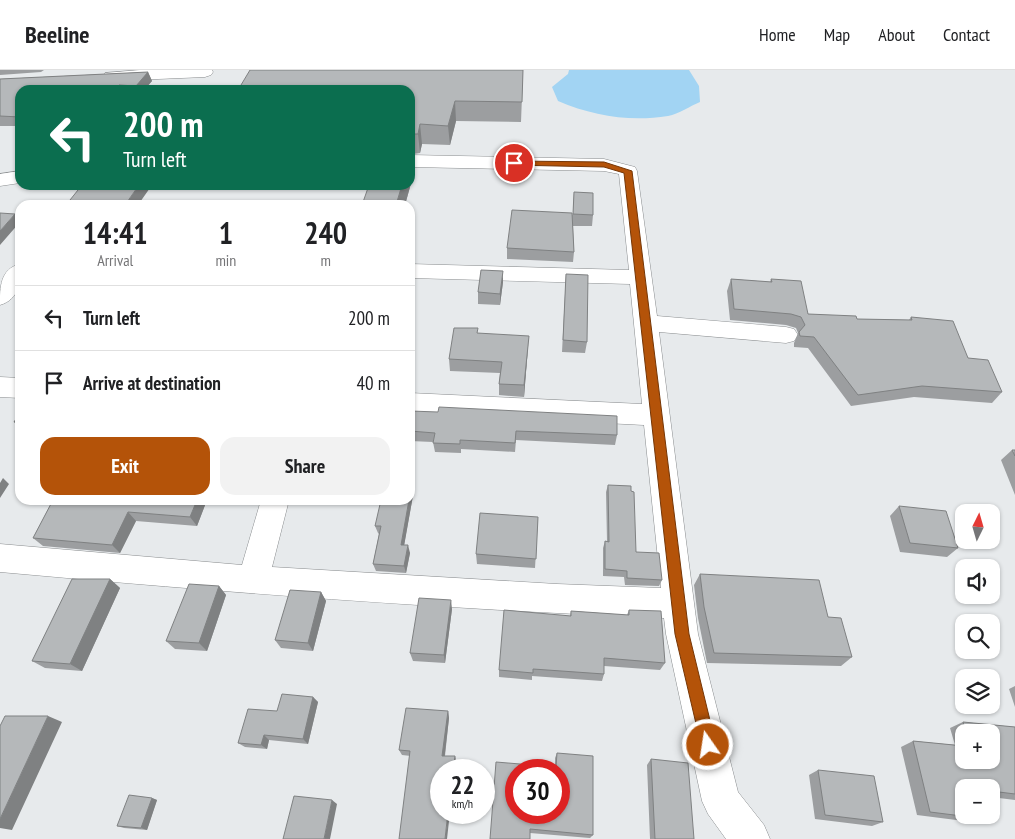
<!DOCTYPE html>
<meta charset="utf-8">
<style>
body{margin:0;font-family:"PT Sans Narrow",sans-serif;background:#f2f2f2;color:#202124;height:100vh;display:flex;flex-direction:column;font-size:19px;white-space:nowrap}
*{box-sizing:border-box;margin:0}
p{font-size:16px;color:#757577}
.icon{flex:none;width:28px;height:28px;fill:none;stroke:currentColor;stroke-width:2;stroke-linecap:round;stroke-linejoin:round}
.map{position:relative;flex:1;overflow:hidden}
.details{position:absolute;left:15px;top:130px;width:400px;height:305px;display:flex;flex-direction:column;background:#fff;border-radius:15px;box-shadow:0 1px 4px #0004}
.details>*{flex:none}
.top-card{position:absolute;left:15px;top:15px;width:400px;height:105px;border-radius:15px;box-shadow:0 1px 4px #0004;background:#0b6e4f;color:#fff;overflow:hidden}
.needle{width:32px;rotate:5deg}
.fabs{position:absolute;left:955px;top:434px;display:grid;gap:10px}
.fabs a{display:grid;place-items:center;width:45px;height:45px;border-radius:10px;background:#fff;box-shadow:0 1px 4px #0004;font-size:25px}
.speed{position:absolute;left:430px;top:689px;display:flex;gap:10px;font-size:25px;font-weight:700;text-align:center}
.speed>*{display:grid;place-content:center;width:65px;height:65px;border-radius:50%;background:#fff;box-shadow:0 1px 4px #0004;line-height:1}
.speed small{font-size:12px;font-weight:400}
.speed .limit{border:8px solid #d22;background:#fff;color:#111}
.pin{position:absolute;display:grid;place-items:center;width:42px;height:42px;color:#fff;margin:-21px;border:2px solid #fff;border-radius:50%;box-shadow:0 1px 5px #0007}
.me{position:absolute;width:55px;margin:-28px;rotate:347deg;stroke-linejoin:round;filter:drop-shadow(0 0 4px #0008)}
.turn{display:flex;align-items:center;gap:18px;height:105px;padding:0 25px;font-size:22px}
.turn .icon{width:65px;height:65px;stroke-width:2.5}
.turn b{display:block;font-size:35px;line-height:42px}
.eta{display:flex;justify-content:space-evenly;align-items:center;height:85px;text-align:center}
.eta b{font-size:30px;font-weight:700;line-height:35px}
.cta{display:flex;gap:10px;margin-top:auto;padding:10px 25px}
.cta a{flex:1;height:58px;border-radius:15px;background:#b45309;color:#fff;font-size:20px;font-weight:700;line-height:58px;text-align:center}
.cta a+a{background:#f2f2f2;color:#202124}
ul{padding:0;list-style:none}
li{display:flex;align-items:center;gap:15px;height:65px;padding:0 25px;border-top:1px solid #e0e0e0}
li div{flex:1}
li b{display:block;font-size:19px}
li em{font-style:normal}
header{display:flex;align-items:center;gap:30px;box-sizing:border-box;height:70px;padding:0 25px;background:#fff;border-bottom:1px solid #e0e0e0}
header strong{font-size:24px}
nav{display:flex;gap:28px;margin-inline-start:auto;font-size:18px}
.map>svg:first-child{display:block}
.water{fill:#a2d4f3}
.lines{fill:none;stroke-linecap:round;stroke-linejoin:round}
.minor-casing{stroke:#898c8e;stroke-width:1}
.minor{fill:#fff;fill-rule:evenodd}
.wall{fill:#9c9ea0;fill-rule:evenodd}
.shaded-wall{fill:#7f8182}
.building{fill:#b5b8ba;stroke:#7f8182;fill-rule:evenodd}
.route{fill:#b45309;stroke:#753606}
</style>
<header>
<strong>Beeline</strong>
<nav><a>Home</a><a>Map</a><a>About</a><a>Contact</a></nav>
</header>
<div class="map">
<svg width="1015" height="769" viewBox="0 0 1015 769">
<rect width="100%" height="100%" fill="#e7eaec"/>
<path class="water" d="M569 0H689L699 16 700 32C690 36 679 44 668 46 630 52 593 46 558 31L552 17 568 4Z"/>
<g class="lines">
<defs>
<path id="minor" d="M140 0H212L213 2 211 5 205 7 111 11 105 9 103 6 105 3Z
M410 85 604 89 635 97 637 101 657 246 786 257 794 259 798 265 794 271 786 273 659 262 698 564 738 722 764 755 770 769H726L708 744 702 731 666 564 664 548C442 539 221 522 0 502V474L242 495 261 430H289L272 497 557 514 661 518 644 355 410 343V323L642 334 630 214 410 208V194L629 200 619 104 604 101 410 97Z
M20 101V113L0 116V104Z
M20 194C20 212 20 229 0 235 0 217 0 199 20 194Z
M0 307 20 308V328L0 327Z"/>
</defs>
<use href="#minor" class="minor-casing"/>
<use href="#minor" class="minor"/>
</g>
<path class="wall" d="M0 0H44L41 2 0 5Z
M523 0 521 52 456 51 450 75 422 74 420 83 413 84 415 99 405 135H362L410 88V20Z
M148 2 152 11 144 20H20V56H0V9Z
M574 122 593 145 592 156H573L574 182 573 192 507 189V178L573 144Z
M566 204 587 272 585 283 562 282Z
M731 209 770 212 771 209 808 244 857 249 909 250 911 247 968 288 1002 322 992 333 914 327 851 336 808 278 794 277V273L798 263 796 258 786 255 730 250 727 221Z
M503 212 500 235 478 234V222Z
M478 263 528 277 524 327 499 325V314L500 303 450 301 449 289Z
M410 341 617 365 615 375 516 370 515 382 461 379V383L435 382 433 372 410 371Z
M20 343V358L14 352Z
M1012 380H1015V425L1001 390Z
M413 412 414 420 404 475 410 483 406 503 376 501 373 494 379 464 378 463 375 456Z
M608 415 636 482 662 510 659 516 625 515 624 507 603 506V478L605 471H607L606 422Z
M53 430H207L197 456 136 451 120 483 43 476 33 468Z
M899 436 958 478 947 487 900 482 890 446Z
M538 447 535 498 477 494 476 484Z
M700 504 828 547 852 587 841 596 707 593 698 548 694 515Z
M110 509 120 518 82 601 45 598 32 591Z
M219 516 226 525 207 581 175 579 166 571Z
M321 522 326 531 313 581 281 578 275 570Z
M452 539 445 593 413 591 410 583Z
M629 540 665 593 660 600 604 596V604L602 611 532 606V610L499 607V600L570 546 571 541 627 545Z
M1015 616V637L1009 619Z
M313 627 318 632 308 674 269 670 267 679 245 677 238 673 277 641Z
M448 641 449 648 445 686H455L456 691 402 685 399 680Z
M963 652 1015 657V730L991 727V718H964L978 748 964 751 917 745 901 677 913 671 955 675 950 658ZM964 662H991L964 690Z
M557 683 593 765 590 768 530 763 490 769 555 697V688Z
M651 689 694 769H650L647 695Z
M818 700 883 752 872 756 815 749 809 705Z
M152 728 157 730 147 760 124 758 117 756Z"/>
<path class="shaded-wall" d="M148 2 152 11 144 20H138L136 16Z
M119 15 121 20H116Z
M455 31 456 51 450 75 448 56Z
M420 54 422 74 420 83 418 64Z
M413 79 415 99 405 135H396L402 115H410V88Z
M139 115H152L138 135H125Z
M15 144 20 151V152L0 175V161Z
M503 201V212L500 235V224Z
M413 256 415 268 410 289V269Z
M529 266 528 277 524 327V315Z
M3 408 9 414 0 428V413Z
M413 412 414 420 403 482 401 475 409 430H410Z
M197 430H207L197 456 190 447Z
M128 442 136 451 120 483 112 475Z
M408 475 410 483 406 503 404 496Z
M110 509 120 518 82 601 70 594Z
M219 516 226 525 207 581 199 573Z
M321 522 326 531 313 581 308 573Z
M451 530 452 539 445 593 444 585Z
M313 627 318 632 308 674 303 669Z
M448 641 449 648 444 691 442 686Z
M48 646 62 652 12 760 0 758V749Z
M264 665 269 670 267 679 261 675Z
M455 686 456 691 455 700H453Z
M152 728 157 730 147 760 141 758Z
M332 730 337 734 330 769H324Z
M448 742H450L447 769H445Z"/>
<path class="building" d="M250 0H523L522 32 455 31 448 56 420 54 418 64H410V20H238Z
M148 2 136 16 119 15 116 20H20V47L0 46V9Z
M410 79H413L410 88Z
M82 115H139L125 135H62H66Z
M369 115H402L396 135H362Z
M574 122 593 123V145L573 144Z
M512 140 572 143 574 182 507 178Z
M0 143 15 144 0 161Z
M481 200 503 201 500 224 478 222Z
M566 204 588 205 587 272 563 270Z
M731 209 772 212 771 209 801 211 808 244 856 246 857 249 912 250 911 247 953 251 968 288 988 290 1002 322 922 316 858 325 814 267 800 266 799 262 805 255 801 247 791 244 734 239Z
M410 256H413L410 269Z
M454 258H478L477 263 529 266 524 315 499 314 502 292 449 289Z
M439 337 617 346V365L516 361 515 373 460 370V374L433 373 435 363 410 361V341L438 342Z
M20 343V352H14Z
M1012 380H1015V386Z
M410 411 413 412 410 426Z
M608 415 631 416V421L634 422 636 482 659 483 662 510 627 508V501L605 499V471L609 472Z
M53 430H197L190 447 128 442 112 475 33 468Z
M381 430H409L401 475H408L404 496 373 494 381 456H375Z
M899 436 946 441 958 478 910 473Z
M480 443 538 447 536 489 476 484Z
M700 504 819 510 828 547 841 548 852 587 714 583 704 537Z
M72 509H110L70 594 32 591Z
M189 514 219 516 199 573 166 571Z
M290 520 321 522 308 573 275 570Z
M419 528 451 530 444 585 410 583Z
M504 540 571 546V541L629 545V540L661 541 665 593 604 588V604L533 599V603L499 600Z
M282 624 313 627 303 669 264 665 261 675 238 673 248 639 277 641Z
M406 638 448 641 442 686H455L453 700H441V742H448L445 769H399L410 681 399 680Z
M5 646H48L0 749V656Z
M963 652 1015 657V724L991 721V718H964V745H978V748L930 742 913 671 964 676V690H991V662H966Z
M557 683 593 686V765L530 759V769H490L496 692 556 697ZM516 700H559V742H516Z
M651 689 688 693 694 769H655Z
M818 700 874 706 883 752 825 745Z
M129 725 152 728 141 758 117 756Z
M294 726 332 730 324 769H283Z"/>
<path class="route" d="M514 91 604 92 632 101 689 564 716 675 713 681 708 683 703 681 701 675 675 564 624 103 604 97 511 95V92Z"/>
</svg>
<div class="fabs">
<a><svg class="needle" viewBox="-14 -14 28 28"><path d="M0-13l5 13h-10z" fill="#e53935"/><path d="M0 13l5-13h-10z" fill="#757577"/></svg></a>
<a><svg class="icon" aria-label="sound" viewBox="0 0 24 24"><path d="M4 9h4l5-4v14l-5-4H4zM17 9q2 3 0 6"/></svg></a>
<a><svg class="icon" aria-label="search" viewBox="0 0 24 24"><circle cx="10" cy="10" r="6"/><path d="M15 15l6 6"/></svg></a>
<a><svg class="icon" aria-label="layers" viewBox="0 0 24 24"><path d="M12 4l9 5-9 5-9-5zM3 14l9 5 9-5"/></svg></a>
<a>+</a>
<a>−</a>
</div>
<div class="speed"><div>22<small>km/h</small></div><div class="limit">30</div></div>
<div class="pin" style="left:514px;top:93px;background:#d93025"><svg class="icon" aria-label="arrive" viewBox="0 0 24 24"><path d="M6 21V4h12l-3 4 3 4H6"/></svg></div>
<svg class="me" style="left:708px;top:675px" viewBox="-20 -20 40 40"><circle r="17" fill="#b45309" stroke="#fff" stroke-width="3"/><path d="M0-11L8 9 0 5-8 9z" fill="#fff"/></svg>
<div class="top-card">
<div class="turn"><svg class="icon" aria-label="left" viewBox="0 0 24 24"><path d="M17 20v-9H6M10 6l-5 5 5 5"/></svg><div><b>200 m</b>Turn left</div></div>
</div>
<section class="details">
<div class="eta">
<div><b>14:41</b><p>Arrival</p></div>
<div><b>1</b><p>min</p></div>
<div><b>240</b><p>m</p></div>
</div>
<ul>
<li><svg class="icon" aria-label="left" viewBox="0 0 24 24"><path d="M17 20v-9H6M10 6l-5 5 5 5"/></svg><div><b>Turn left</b></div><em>200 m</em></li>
<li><svg class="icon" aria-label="arrive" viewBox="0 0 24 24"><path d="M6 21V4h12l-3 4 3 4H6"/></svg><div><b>Arrive at destination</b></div><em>40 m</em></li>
</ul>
<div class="cta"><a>Exit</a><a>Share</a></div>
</section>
</div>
